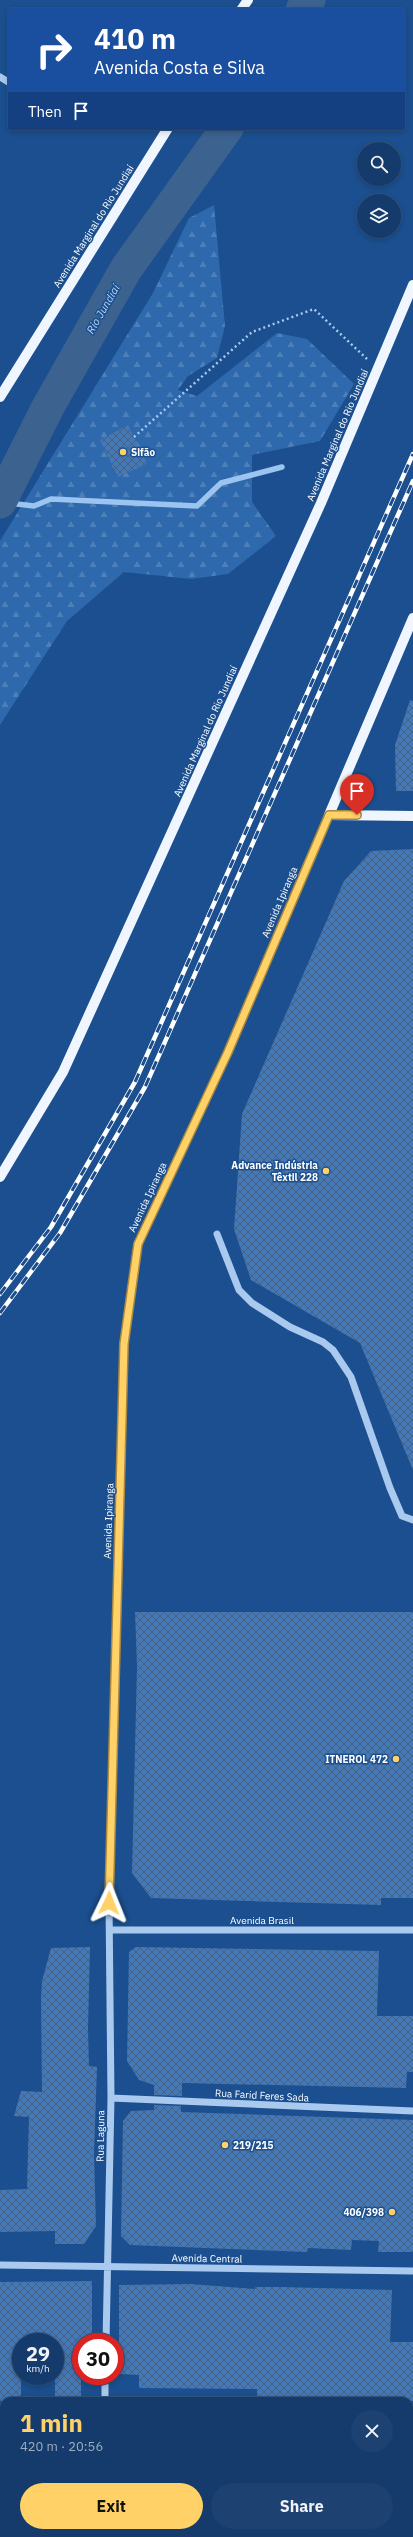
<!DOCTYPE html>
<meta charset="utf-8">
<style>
body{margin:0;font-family:"IBM Plex Sans",sans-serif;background:#1d4271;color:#f1f3f6;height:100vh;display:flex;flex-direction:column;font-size:15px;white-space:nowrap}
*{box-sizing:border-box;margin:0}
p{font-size:13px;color:#9dadc1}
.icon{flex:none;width:22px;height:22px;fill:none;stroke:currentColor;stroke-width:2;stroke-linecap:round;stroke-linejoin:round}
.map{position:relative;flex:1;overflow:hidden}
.drawer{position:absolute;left:0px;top:2397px;width:413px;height:140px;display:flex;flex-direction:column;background:#143b6b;border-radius:12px 12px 0 0;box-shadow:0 2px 6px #0003,0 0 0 1px #33557e}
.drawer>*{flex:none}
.top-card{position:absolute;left:8px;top:8px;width:397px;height:122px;border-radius:4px;box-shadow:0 2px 6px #0003,0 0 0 1px #33557e;background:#1a4fa0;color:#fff;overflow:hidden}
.tools{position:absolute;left:357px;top:142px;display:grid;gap:8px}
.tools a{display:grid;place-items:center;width:44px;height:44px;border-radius:50%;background:#143b6b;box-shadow:0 2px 6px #0003,0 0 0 1px #33557e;font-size:20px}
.speed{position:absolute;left:12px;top:2333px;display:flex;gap:8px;font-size:20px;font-weight:700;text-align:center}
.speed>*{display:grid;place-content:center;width:52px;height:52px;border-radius:50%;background:#143b6b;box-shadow:0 2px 6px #0003,0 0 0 1px #33557e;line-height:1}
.speed small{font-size:10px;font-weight:400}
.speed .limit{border:6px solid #d22;background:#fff;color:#111}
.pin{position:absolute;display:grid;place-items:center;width:34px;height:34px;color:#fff;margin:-41px -17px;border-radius:50% 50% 50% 0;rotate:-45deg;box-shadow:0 0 4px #0007}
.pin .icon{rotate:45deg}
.me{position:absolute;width:44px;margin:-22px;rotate:2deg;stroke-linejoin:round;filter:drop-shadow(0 0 3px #0008)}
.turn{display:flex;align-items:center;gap:14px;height:84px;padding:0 20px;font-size:18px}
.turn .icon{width:52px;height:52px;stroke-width:2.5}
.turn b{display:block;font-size:28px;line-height:34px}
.then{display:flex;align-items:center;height:38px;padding:0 20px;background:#0003;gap:8px;font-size:15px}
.round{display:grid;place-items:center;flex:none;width:42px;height:42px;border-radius:21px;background:#1d4271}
.head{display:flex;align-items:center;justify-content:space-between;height:68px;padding:0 20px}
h1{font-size:24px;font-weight:800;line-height:30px;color:#ffd166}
.action{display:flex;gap:8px;margin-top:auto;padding:8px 20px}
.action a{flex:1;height:46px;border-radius:24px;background:#ffd166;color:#111;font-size:16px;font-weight:800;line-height:46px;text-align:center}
.action a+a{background:#1d4271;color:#f1f3f6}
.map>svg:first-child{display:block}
.forest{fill:url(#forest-firs)}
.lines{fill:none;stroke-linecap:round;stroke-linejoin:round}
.stream{stroke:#9cc4f0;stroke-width:5.5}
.river{stroke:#3c6290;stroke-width:33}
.building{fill:url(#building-cross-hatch)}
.path{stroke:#a9c9ee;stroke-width:2.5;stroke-dasharray:2 3;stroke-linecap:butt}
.minor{stroke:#a9c9ee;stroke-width:7}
.major{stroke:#f0f6ff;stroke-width:10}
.rail-casing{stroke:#fff;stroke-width:4.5}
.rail{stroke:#1b4f8f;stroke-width:3;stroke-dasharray:9;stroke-linecap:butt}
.route-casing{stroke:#a68842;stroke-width:10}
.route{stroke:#ffd166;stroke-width:7}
.poi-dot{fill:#ffd166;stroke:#1b4f8f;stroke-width:1.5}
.labels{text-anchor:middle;stroke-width:3;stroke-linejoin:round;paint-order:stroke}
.street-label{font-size:10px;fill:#fff;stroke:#1b4f8f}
.poi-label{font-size:10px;font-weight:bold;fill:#fff;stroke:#1b4f8f;text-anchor:end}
.water-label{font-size:11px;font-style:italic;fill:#b5d3f5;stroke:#1b4f8f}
</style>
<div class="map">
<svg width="413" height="2537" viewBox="0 0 413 2537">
<defs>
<pattern id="forest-firs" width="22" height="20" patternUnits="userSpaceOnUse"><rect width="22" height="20" fill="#2e69ad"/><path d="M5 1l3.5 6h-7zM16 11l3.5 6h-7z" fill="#4d80b9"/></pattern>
<pattern id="building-cross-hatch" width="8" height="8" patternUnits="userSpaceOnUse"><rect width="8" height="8" fill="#4478b7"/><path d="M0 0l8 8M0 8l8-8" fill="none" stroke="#486282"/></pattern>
</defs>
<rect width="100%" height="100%" fill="#1b4f8f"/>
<path class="forest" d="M214 205 225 326 217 358 188 376 178 390 197 396 277 333 307 339 354 384 320 441 252 455V502L276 536 228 574 191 579 124 572 67 621 0 725V541L153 293 189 218Z"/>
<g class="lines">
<path class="stream" d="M0 502 34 506 51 499 197 506 221 483 282 467"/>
<path class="river" d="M302 10 309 0
M0 502 48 407 126 269 227 128"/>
</g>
<path class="building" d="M128 425 147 464 118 477 100 440Z
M410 700 413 701V791H396L395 745Z
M413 849V1470L360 1343 251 1280 234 1229 242 1114 344 881 371 851Z
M135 1612H413V1898H381V1905L151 1898 132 1873 137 1666Z
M90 1947 88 2030 89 2066 97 2067 94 2154 96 2226 84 2244H55V2231L0 2232V2190L27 2189 29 2117 14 2116 21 2091 42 2092 41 1997 42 1981 51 1948Z
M136 1947 379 1951 377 2016H413V2072H407L406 2088 182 2083V2096L154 2095V2085L139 2080 127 2061 129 1952Z
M154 2105 181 2106V2112L413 2120V2252H378L379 2241 352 2240 351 2250 308 2248 307 2252 130 2245 121 2236 123 2121 131 2111 154 2110Z
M92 2281V2342H81V2401H55V2342H21V2401H0V2282Z
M191 2284 255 2289V2287H282L392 2290 390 2342H413V2401H257V2389L139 2388V2375L119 2374V2285Z"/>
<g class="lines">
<path class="path" d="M134 437 252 332 314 309 367 359"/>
<path class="minor" d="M0 77 10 83
M217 1234 239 1290 252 1303 290 1327 323 1342 333 1350 351 1377 390 1488 402 1516 413 1520
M111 1930H413
M111 2098 413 2111
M0 2265 413 2271
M106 2342 111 2098 109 1903 124 1344 138 1244 228 1052 329 815
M105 2401V2376
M103 2537V2533"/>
<path class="major" d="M241 10 248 0
M0 397 168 128
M413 618 329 815 413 816
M0 1177 63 1072 321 503 413 285"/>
<defs>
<path id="rail" d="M0 1294 51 1227 135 1082 413 454
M0 1313 60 1233 145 1087 413 481"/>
</defs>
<use href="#rail" class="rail-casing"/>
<use href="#rail" class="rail"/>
</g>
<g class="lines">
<defs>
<path id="route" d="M109 1903 124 1344 138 1244 228 1052 329 815H357"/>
</defs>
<use href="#route" class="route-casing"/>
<use href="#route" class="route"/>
</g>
<g class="poi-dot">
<circle cx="123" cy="452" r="4"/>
<circle cx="326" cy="1171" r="4"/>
<circle cx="396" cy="1759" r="4"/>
<circle cx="225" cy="2145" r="4"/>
<circle cx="392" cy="2212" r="4"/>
</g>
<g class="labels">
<g class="street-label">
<text transform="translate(93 226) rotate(-58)" y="4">Avenida Marginal do Rio Jundiaí</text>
<text transform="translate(337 435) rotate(-67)" y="4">Avenida Marginal do Rio Jundiaí</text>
<text transform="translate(205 731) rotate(-66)" y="4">Avenida Marginal do Rio Jundiaí</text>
<text transform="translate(279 902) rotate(-67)" y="4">Avenida Ipiranga</text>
<text transform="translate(147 1197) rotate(-65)" y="4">Avenida Ipiranga</text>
<text transform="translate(108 1521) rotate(-88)" y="4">Avenida Ipiranga</text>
<text x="262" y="1924">Avenida Brasil</text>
<text transform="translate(262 2095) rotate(3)" y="4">Rua Farid Feres Sada</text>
<text transform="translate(100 2136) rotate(-89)" y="4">Rua Laguna</text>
<text transform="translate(207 2258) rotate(1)" y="4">Avenida Central</text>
</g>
<g class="poi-label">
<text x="131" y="456" text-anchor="start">Sifão</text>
<text x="318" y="1169">Advance Indústria<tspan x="318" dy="12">Têxtil 228</tspan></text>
<text x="388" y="1763">ITNEROL 472</text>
<text x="233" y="2149" text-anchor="start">219/215</text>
<text x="384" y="2216">406/398</text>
</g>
<g class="water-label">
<text transform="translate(103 309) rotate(-60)" y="4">Rio Jundiaí</text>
</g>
</g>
</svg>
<div class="tools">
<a><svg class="icon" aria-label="search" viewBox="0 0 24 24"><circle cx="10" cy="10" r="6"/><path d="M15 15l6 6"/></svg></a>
<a><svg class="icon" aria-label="layers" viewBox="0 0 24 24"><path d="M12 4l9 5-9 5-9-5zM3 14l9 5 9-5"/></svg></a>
</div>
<div class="speed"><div>29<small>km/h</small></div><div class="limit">30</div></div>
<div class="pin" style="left:357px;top:815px;background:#d93025"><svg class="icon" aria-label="arrive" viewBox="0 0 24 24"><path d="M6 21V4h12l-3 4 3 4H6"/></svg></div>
<svg class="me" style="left:109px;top:1903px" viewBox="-20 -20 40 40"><path d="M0-17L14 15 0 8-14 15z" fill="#ffd166" stroke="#fff" stroke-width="4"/></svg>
<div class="top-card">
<div class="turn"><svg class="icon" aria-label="right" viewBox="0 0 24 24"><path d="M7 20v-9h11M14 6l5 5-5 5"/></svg><div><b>410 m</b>Avenida Costa e Silva</div></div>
<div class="then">Then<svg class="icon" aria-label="arrive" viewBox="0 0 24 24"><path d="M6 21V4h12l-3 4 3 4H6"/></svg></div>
</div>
<section class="drawer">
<div class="head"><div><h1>1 min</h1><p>420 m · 20:56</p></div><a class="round"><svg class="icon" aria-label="close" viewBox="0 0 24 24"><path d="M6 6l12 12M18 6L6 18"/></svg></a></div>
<div class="action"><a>Exit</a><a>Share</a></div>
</section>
</div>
